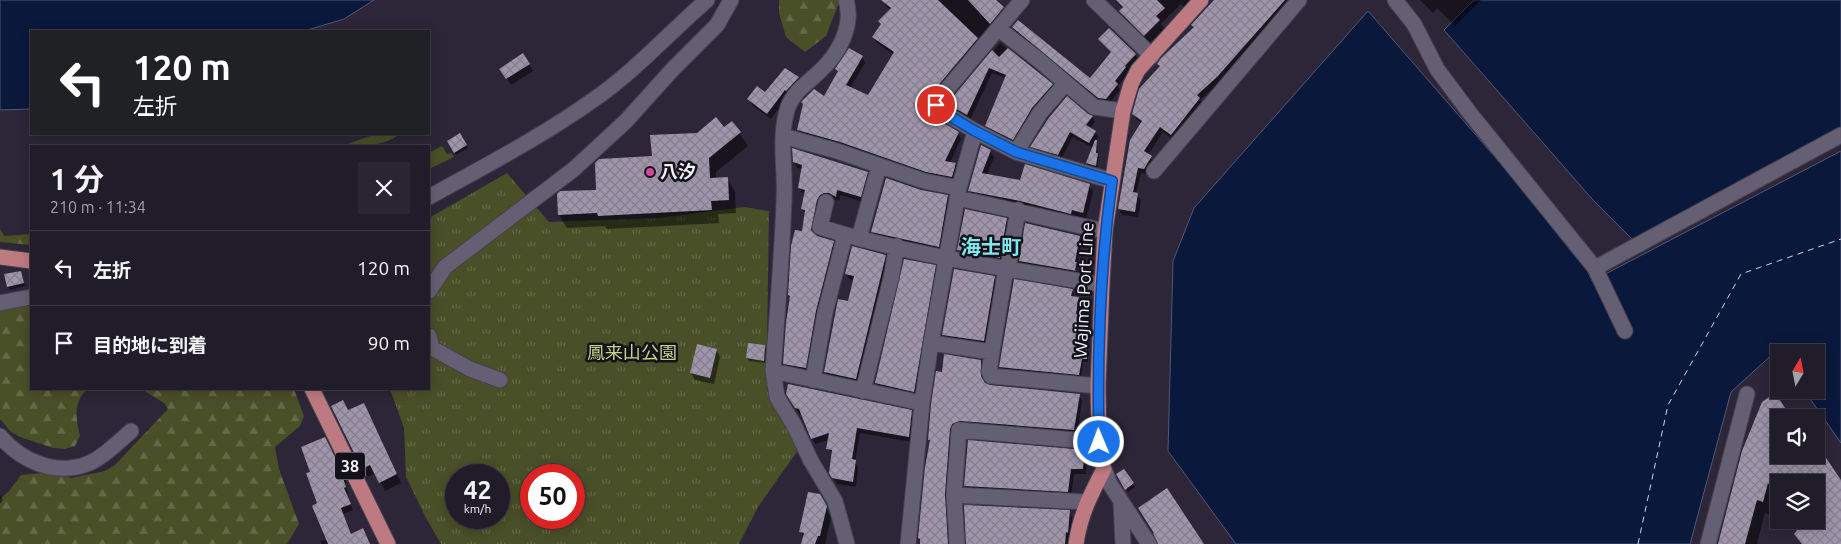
<!DOCTYPE html>
<html lang="ja">
<meta charset="utf-8">
<style>
body{margin:0;font-family:Ubuntu,"Noto Sans JP",sans-serif;background:#292532;color:#f1f3f6;height:100vh;display:flex;flex-direction:column;font-size:19px;white-space:nowrap}
*{box-sizing:border-box;margin:0}
p{font-size:16px;color:#a2a1a8}
.icon{flex:none;width:28px;height:28px;fill:none;stroke:currentColor;stroke-width:2;stroke-linecap:round;stroke-linejoin:round}
.map{position:relative;flex:1;overflow:hidden}
.details{position:absolute;left:30px;top:145px;width:400px;height:245px;display:flex;flex-direction:column;background:#211c2a;border-radius:0px;box-shadow:0 2px 12px #0003,0 0 0 1px #3e3a47}
.details>*{flex:none}
.banner{position:absolute;left:30px;top:30px;width:400px;height:105px;border-radius:0px;box-shadow:0 2px 12px #0003,0 0 0 1px #3e3a47;background:#202124;color:#fff;overflow:hidden}
.needle{width:32px;rotate:10deg}
.buttons{position:absolute;left:1770px;top:344px;display:grid;gap:10px}
.buttons a{display:grid;place-items:center;width:55px;height:55px;border-radius:0px;background:#211c2a;box-shadow:0 2px 12px #0003,0 0 0 1px #3e3a47;font-size:25px}
.speed{position:absolute;left:445px;top:464px;display:flex;gap:10px;font-size:25px;font-weight:700;text-align:center}
.speed>*{display:grid;place-content:center;width:65px;height:65px;border-radius:50%;background:#211c2a;box-shadow:0 2px 12px #0003,0 0 0 1px #3e3a47;line-height:1}
.speed small{font-size:12px;font-weight:400}
.speed .limit{border:8px solid #d22;background:#fff;color:#111}
.pin{position:absolute;display:grid;place-items:center;width:42px;height:42px;color:#fff;margin:-21px;border:2px solid #fff;border-radius:50%;box-shadow:0 1px 5px #0007}
.me{position:absolute;width:55px;margin:-28px;rotate:359deg;stroke-linejoin:round;filter:drop-shadow(0 0 4px #0008)}
.turn{display:flex;align-items:center;gap:18px;height:105px;padding:0 20px;font-size:22px}
.turn .icon{width:65px;height:65px;stroke-width:2.5}
.turn b{display:block;font-size:35px;line-height:42px}
.round{display:grid;place-items:center;flex:none;width:52px;height:52px;border-radius:0px;background:#292532}
.overview{display:flex;align-items:center;justify-content:space-between;height:85px;padding:0 20px}
h1{font-size:30px;font-weight:700;line-height:38px}
ul{padding:0;list-style:none}
li{display:flex;align-items:center;gap:15px;height:75px;padding:0 20px;border-top:1px solid #3e3a47}
li div{flex:1}
li b{display:block;font-size:19px}
li em{font-style:normal}
.map>svg:first-child{display:block}
.green{fill:#494f27}
.forest{fill:url(#forest-firs)}
.park{fill:url(#park-tufts);fill-rule:evenodd}
.water{fill:#0a183c;stroke:#505875}
.shadow{fill:#0007}
.lines{fill:none;stroke-linecap:round;stroke-linejoin:round}
.ferry{stroke:#c9d6f2;stroke-width:1;stroke-dasharray:6 5;stroke-linecap:butt}
.building{fill:url(#building-cross-hatch)}
.minor-casing{stroke:#46404f;stroke-width:17}
.major-casing{stroke:#46404f;stroke-width:17}
.minor{stroke:#655f73;stroke-width:15}
.major{stroke:#bd7b81;stroke-width:15}
.route-casing{stroke:#114b97;stroke-width:12}
.route{stroke:#1a73e8;stroke-width:9}
.hotel-dot{fill:#d1479c;stroke:#131119;stroke-width:2}
.labels{text-anchor:middle;stroke-width:5;stroke-linejoin:round;paint-order:stroke}
.shield{fill:#131119;stroke:#afacb7;stroke-width:1}
.shield-label{font-size:16px;font-weight:bold;fill:#f2effb}
.poi-label{font-size:18px;font-weight:bold;fill:#f2effb;stroke:#131119;text-anchor:start}
.street-label{font-size:18px;fill:#f2effb;stroke:#131119}
.park-label{font-size:18px;fill:#c6d385;stroke:#131119}
.quarter-label{font-size:20px;font-weight:bold;fill:#7de9ef;stroke:#131119}
</style>
<div class="map">
<svg width="1841" height="544" viewBox="0 0 1841 544">
<defs>
<pattern id="forest-firs" width="22" height="20" patternUnits="userSpaceOnUse" patternTransform="scale(1.25)"><rect width="22" height="20" fill="#494f27"/><path d="M5 1l3.5 6h-7zM16 11l3.5 6h-7z" fill="#646947"/></pattern>
<pattern id="park-tufts" width="24" height="20" patternUnits="userSpaceOnUse" patternTransform="scale(1.25)"><rect width="24" height="20" fill="#494f27"/><path d="M3 7l-1-3M5 7V3M7 7l1-3M15 17l-1-3M17 17v-4M19 17l1-3" fill="none" stroke="#646947"/></pattern>
<pattern id="building-cross-hatch" width="8" height="8" patternUnits="userSpaceOnUse" patternTransform="scale(1.25)"><rect width="8" height="8" fill="#9f95ab"/><path d="M0 0l8 8M0 8l8-8" fill="none" stroke="#857e8e"/></pattern>
</defs>
<rect width="100%" height="100%" fill="#2c2638"/>
<path class="green" d="M376 134H400C382 147 363 146 342 146Z
M442 146 447 154 451 153 454 157 429 169V153Z"/>
<path class="forest" d="M779 0H840L826 36 805 52 786 37 779 13Z
M0 229 4 236 31 234V245L0 242Z
M31 303V389H87C73 403 76 418 80 436L75 446 65 449 53 448 20 437 11 432 0 419V309Z
M141 389H294L304 416 300 426 275 447 279 469 299 524 287 544H0V499L9 491 21 475 53 472 71 478 105 471 115 465 168 409 164 403Z"/>
<path class="park" d="M507 173 549 222 659 218 744 207 769 211 767 343 773 398 801 446 758 507 739 544H441L426 518 406 477 404 428 390 389H429V218ZM456 475H499V518H456ZM531 475H574V518H531Z"/>
<path class="water" d="M0 0H374L344 19 304 31H31V109L0 110Z
M1474 0H1841V128L1635 242 1593 200 1444 30Z
M1368 11 1581 256 1592 281 1841 151V443L1804 390H1816V352H1779V354L1776 351 1731 392 1690 544H1236L1168 451 1173 261 1194 208Z"/>
<path class="shadow" d="M884 0H995L1006 14 930 108 932 118 958 133 961 139 950 163 956 164 959 170 955 182 931 178 801 136 798 130 824 98 839 73 837 69 862 57 865 63 850 88 869 96 894 55 877 43 873 37 882 26 879 21 891 10 887 7 883 1Z
M1115 0H1191L1184 7 1181 4 1161 24 1164 29 1149 43 1125 19 1120 11 1123 9Z
M1215 0H1295L1220 82 1200 100 1202 104 1174 140 1163 132 1148 155 1154 162 1147 174 1141 173 1136 194 1141 200 1138 217 1122 215 1119 209 1142 123 1137 120 1133 114 1161 67 1159 64 1195 28Z
M1420 0H1481L1455 26 1437 8 1433 13Z
M1013 27 1091 79 1112 54 1099 39 1109 29 1135 55 1139 60 1127 72 1128 73 1118 86 1120 90 1109 104 1102 103 1016 32Z
M1000 43 1052 85 1055 90 1016 144 990 131 986 126 1006 78 992 73 970 120 952 109 949 104Z
M529 64 533 71 511 85 501 69Z
M786 69 798 78 801 84 788 95 771 119 752 105 749 99 765 93Z
M1087 115 1092 117 1095 122 1089 129 1095 132 1098 137 1096 141 1099 157 1097 169 1089 166 1087 163 1093 148 1073 137 1061 159 1035 152 1032 147Z
M732 123 748 146 716 172V179L727 178 735 192 736 213 718 214 719 223 607 229 605 226 567 228 559 215 653 157 698 134 724 129Z
M460 134 468 148 456 155 448 141Z
M990 151 994 157 987 175 1021 182 1089 185 1093 192 1086 219 1075 216 1074 220 973 197 969 191Z
M794 162 867 173 870 178 863 202 840 195 839 201 833 198H827L819 206 814 234 816 237 833 242 836 247 808 373 787 369 784 363 791 299 789 295 805 214 802 209 806 194 802 193 799 188 803 169 797 168Z
M921 191 947 196 951 203 942 253 876 238 872 231Z
M1006 220 1009 224 1002 262 961 254 959 250Z
M1079 237 1082 241 1077 266 1078 274 1023 266 1020 261Z
M885 256 888 261 859 384 828 377 825 372 849 303 854 280 849 279 846 273Z
M935 266 938 272 917 397 879 389 876 383Z
M21 272 25 286 10 290 8 287Z
M994 277 997 282 987 346 946 340 943 335Z
M1072 291 1074 294 1073 297 1079 298 1081 302 1078 315 1085 316 1087 319 1088 362H1083L1081 378 1003 371 1000 367Z
M765 347 767 350 766 363 749 361 747 358Z
M716 350 720 357 714 384 695 380 691 373Z
M981 361 984 367 985 384 1079 395 1082 401 1077 436 964 426 950 544H921L919 538 931 442 929 439 943 374Z
M787 394 911 412 914 418 912 442 860 433 855 462 858 467 856 487 837 484 830 473 833 455 828 449 829 440 815 444 802 414H799Z
M364 404 401 483 385 491 376 473 368 477 363 468 348 412Z
M1779 418V455H1816V446L1841 482V544H1799L1801 543 1799 530 1793 520H1816V482H1779L1771 515 1765 513 1757 543 1759 544H1719Z
M328 444 347 483 345 484 348 493 346 494 353 510 343 514 352 535 370 544H321V541L327 540 312 472Z
M1084 451 1087 457 1086 474H1074L1071 497 969 491 965 486Z
M1124 470 1135 487 1128 492 1118 475Z
M0 495 3 500 0 504Z
M819 495 831 517 825 544H802L804 538 800 531Z
M1069 512 1072 518 1070 544H967Z"/>
<g class="lines">
<path class="ferry" d="M1638 544 1668 405 1741 274 1841 239"/>
</g>
<path class="building" d="M881 0H938L978 38 931 94 927 102V109L933 117 959 132 945 161 956 163 952 177 926 172 840 142 797 130 803 104 801 102 814 89 824 96 838 71 835 69 849 48 863 56 846 85 868 95 894 52 872 37 881 24 878 21 891 8Z
M968 0H996L1004 7 990 24Z
M1116 0H1157L1165 8 1156 16 1160 20 1144 36 1119 11 1123 7Z
M1214 0H1285L1217 77 1197 95 1200 98 1171 135 1160 127 1144 151 1152 156 1144 169 1138 168 1133 192 1138 193 1135 212 1118 209 1130 140 1142 121 1132 114 1139 89 1160 66 1157 64 1161 58 1194 27 1191 25Z
M1018 20 1090 78 1111 52 1098 39 1109 28 1136 54 1125 66 1126 67 1115 81 1118 84 1106 99 1098 98 1012 27Z
M1008 48 1053 84 1032 108 1013 140 985 126 1006 75 989 68 967 115 947 104 992 50 999 57Z
M523 53 530 64 506 79 499 69Z
M785 68 799 77 786 91 785 90 767 114 747 99 757 86 765 92Z
M1067 96 1088 114 1093 116 1086 125 1096 131 1089 143 1070 132 1058 155 1030 147 1048 119Z
M716 117 724 127 732 121 741 132 709 158 710 178 728 177 729 200 711 201 712 210 598 216 597 213 558 215 557 194 560 191 596 190 595 163 599 159 652 156 650 135 697 133Z
M460 133 467 145 454 153 447 141Z
M1095 140H1097L1096 153H1098L1096 166 1086 163Z
M981 145 991 150 982 173 1020 180 1025 164 1090 184 1083 213 1072 210 1071 214 1020 201 968 191Z
M792 148 868 172 861 197 837 190 836 197 829 193H824L820 195 817 200 811 230 817 236 834 241 816 311 806 368 783 364 786 323 790 296 788 295 791 246 795 230 802 231 805 210 801 209 805 190 798 188 802 165 793 162Z
M886 178 921 190 948 195 939 247 871 232Z
M965 209 1007 218 1000 258 957 250Z
M1025 223 1080 236 1075 262H1077L1075 270 1077 271 1019 261Z
M852 246 886 255 856 379 824 372 838 299 848 301 854 276 845 274Z
M904 259 936 265 914 392 875 383Z
M954 269 995 276 984 341 942 335Z
M21 271 24 283 7 287 4 274Z
M1014 279 1073 289 1071 296 1079 297 1076 314H1086L1087 359H1082L1079 375 999 367Z
M748 343 765 345 764 361 746 358Z
M697 344 717 349 710 378 690 373Z
M944 354 981 360V376L985 383 990 385 1080 394 1074 430 960 421 952 424 950 429 945 494 948 544H920V539L918 538 925 467 930 440H928L931 404 936 371 942 372Z
M788 384 912 410 909 437 857 428 852 459 856 460 853 482 832 478 829 473 832 450 826 449 829 433 811 439 799 409 795 408 786 394Z
M1775 393 1792 418H1779V455H1824L1841 480V544H1802L1794 534 1798 529 1792 520H1816V482H1779V499L1768 483 1763 502 1757 500 1745 544H1718L1742 451 1762 402Z
M343 400 348 410 364 403 397 474 379 483 370 465 362 469 331 406Z
M325 437 345 477 343 478 346 487 344 488 351 504 341 508 351 534 363 528 370 544H328L312 506 317 503 306 473 310 472 301 447Z
M968 440 1085 450 1083 469H1071L1068 492 964 486Z
M1124 469 1134 483 1125 490 1116 474Z
M1167 488 1204 544H1158L1153 533H1154L1138 508Z
M808 492 820 494 827 506 820 536H818L815 544H801L804 533 799 532Z
M964 505 1070 510 1068 533 1066 532 1065 544H966Z"/>
<g class="lines">
<defs>
<path id="minor" d="M846 0C854 25 839 54 820 71 808 83 794 91 788 107 778 137 786 170 784 201 782 258 777 315 773 371L777 397 794 425 811 461 835 501 847 544
M1022 0 938 100 936 105 938 109 975 131 1016 152 1112 181
M1094 0 1152 56
M1395 0 1414 24 1437 69 1469 112 1595 268 1841 135
M999 29 1040 61 1094 107 1123 111
M783 136 837 151 924 181 959 188
M1016 152 1040 113 1065 84
M1154 171 1299 0
M429 197C485 166 543 136 596 98 636 70 670 32 707 0
M957 198C1007 208 1056 221 1105 231
M826 202 820 227C911 256 1008 268 1102 285
M859 238 879 166
M1008 268 1018 210
M1595 268 1625 331
M429 291 445 267 574 169 626 121 672 70 717 25 731 0
M0 303 31 297
M429 336 432 348 470 369 500 380
M931 343 992 352 989 372 991 376 1098 386
M992 352 1006 268
M773 371 922 403
M813 380 825 313 845 235
M863 391 891 278 897 246
M0 436C21 461 55 476 87 464 104 457 118 442 131 431
M1104 469 1110 484 1149 544
M954 495 1087 502
M1121 503 1123 544
M908 544 922 403 931 343 959 188 975 131
M957 544 954 495 959 430 1099 442
M1708 544 1747 394"/>
<path id="major" d="M0 257 31 261
M312 389 388 544
M1076 544C1080 515 1091 494 1104 469L1100 457 1099 442 1098 386 1102 285 1105 231 1123 111 1131 84 1138 70 1201 0"/>
</defs>
<use href="#minor" class="minor-casing"/>
<use href="#major" class="major-casing"/>
<use href="#minor" class="minor"/>
<use href="#major" class="major"/>
</g>
<g class="lines">
<defs>
<path id="route" d="M936 105 938 109 975 131 1016 152 1112 181C1100 267 1097 355 1099 442"/>
</defs>
<use href="#route" class="route-casing"/>
<use href="#route" class="route"/>
</g>
<circle class="hotel-dot" cx="650" cy="172" r="5"/>
<g class="labels">
<rect class="shield" x="335" y="452.5" width="30" height="27" rx="4"/>
<g class="shield-label">
<text x="350" y="472">38</text>
</g>
<g class="poi-label">
<text x="660" y="178">八汐</text>
</g>
<g class="street-label">
<text transform="translate(1084 290) rotate(-87)" y="6">Wajima Port Line</text>
</g>
<g class="park-label">
<text x="632" y="359">鳳来山公園</text>
</g>
<g class="quarter-label">
<text x="991" y="254">海士町</text>
</g>
</g>
</svg>
<div class="buttons">
<a><svg class="needle" viewBox="-14 -14 28 28"><path d="M0-13l5 13h-10z" fill="#e53935"/><path d="M0 13l5-13h-10z" fill="#a2a1a8"/></svg></a>
<a><svg class="icon" aria-label="sound" viewBox="0 0 24 24"><path d="M4 9h4l5-4v14l-5-4H4zM17 9q2 3 0 6"/></svg></a>
<a><svg class="icon" aria-label="layers" viewBox="0 0 24 24"><path d="M12 4l9 5-9 5-9-5zM3 14l9 5 9-5"/></svg></a>
</div>
<div class="speed"><div>42<small>km/h</small></div><div class="limit">50</div></div>
<div class="pin" style="left:936px;top:105px;background:#d93025"><svg class="icon" aria-label="arrive" viewBox="0 0 24 24"><path d="M6 21V4h12l-3 4 3 4H6"/></svg></div>
<svg class="me" style="left:1099px;top:442px" viewBox="-20 -20 40 40"><circle r="17" fill="#1a73e8" stroke="#fff" stroke-width="3"/><path d="M0-11L8 9 0 5-8 9z" fill="#fff"/></svg>
<div class="banner">
<div class="turn"><svg class="icon" aria-label="left" viewBox="0 0 24 24"><path d="M17 20v-9H6M10 6l-5 5 5 5"/></svg><div><b>120 m</b>左折</div></div>
</div>
<section class="details">
<div class="overview"><div><h1>1 分</h1><p>210 m · 11:34</p></div><a class="round"><svg class="icon" aria-label="close" viewBox="0 0 24 24"><path d="M6 6l12 12M18 6L6 18"/></svg></a></div>
<ul>
<li><svg class="icon" aria-label="left" viewBox="0 0 24 24"><path d="M17 20v-9H6M10 6l-5 5 5 5"/></svg><div><b>左折</b></div><em>120 m</em></li>
<li><svg class="icon" aria-label="arrive" viewBox="0 0 24 24"><path d="M6 21V4h12l-3 4 3 4H6"/></svg><div><b>目的地に到着</b></div><em>90 m</em></li>
</ul>
</section>
</div>
